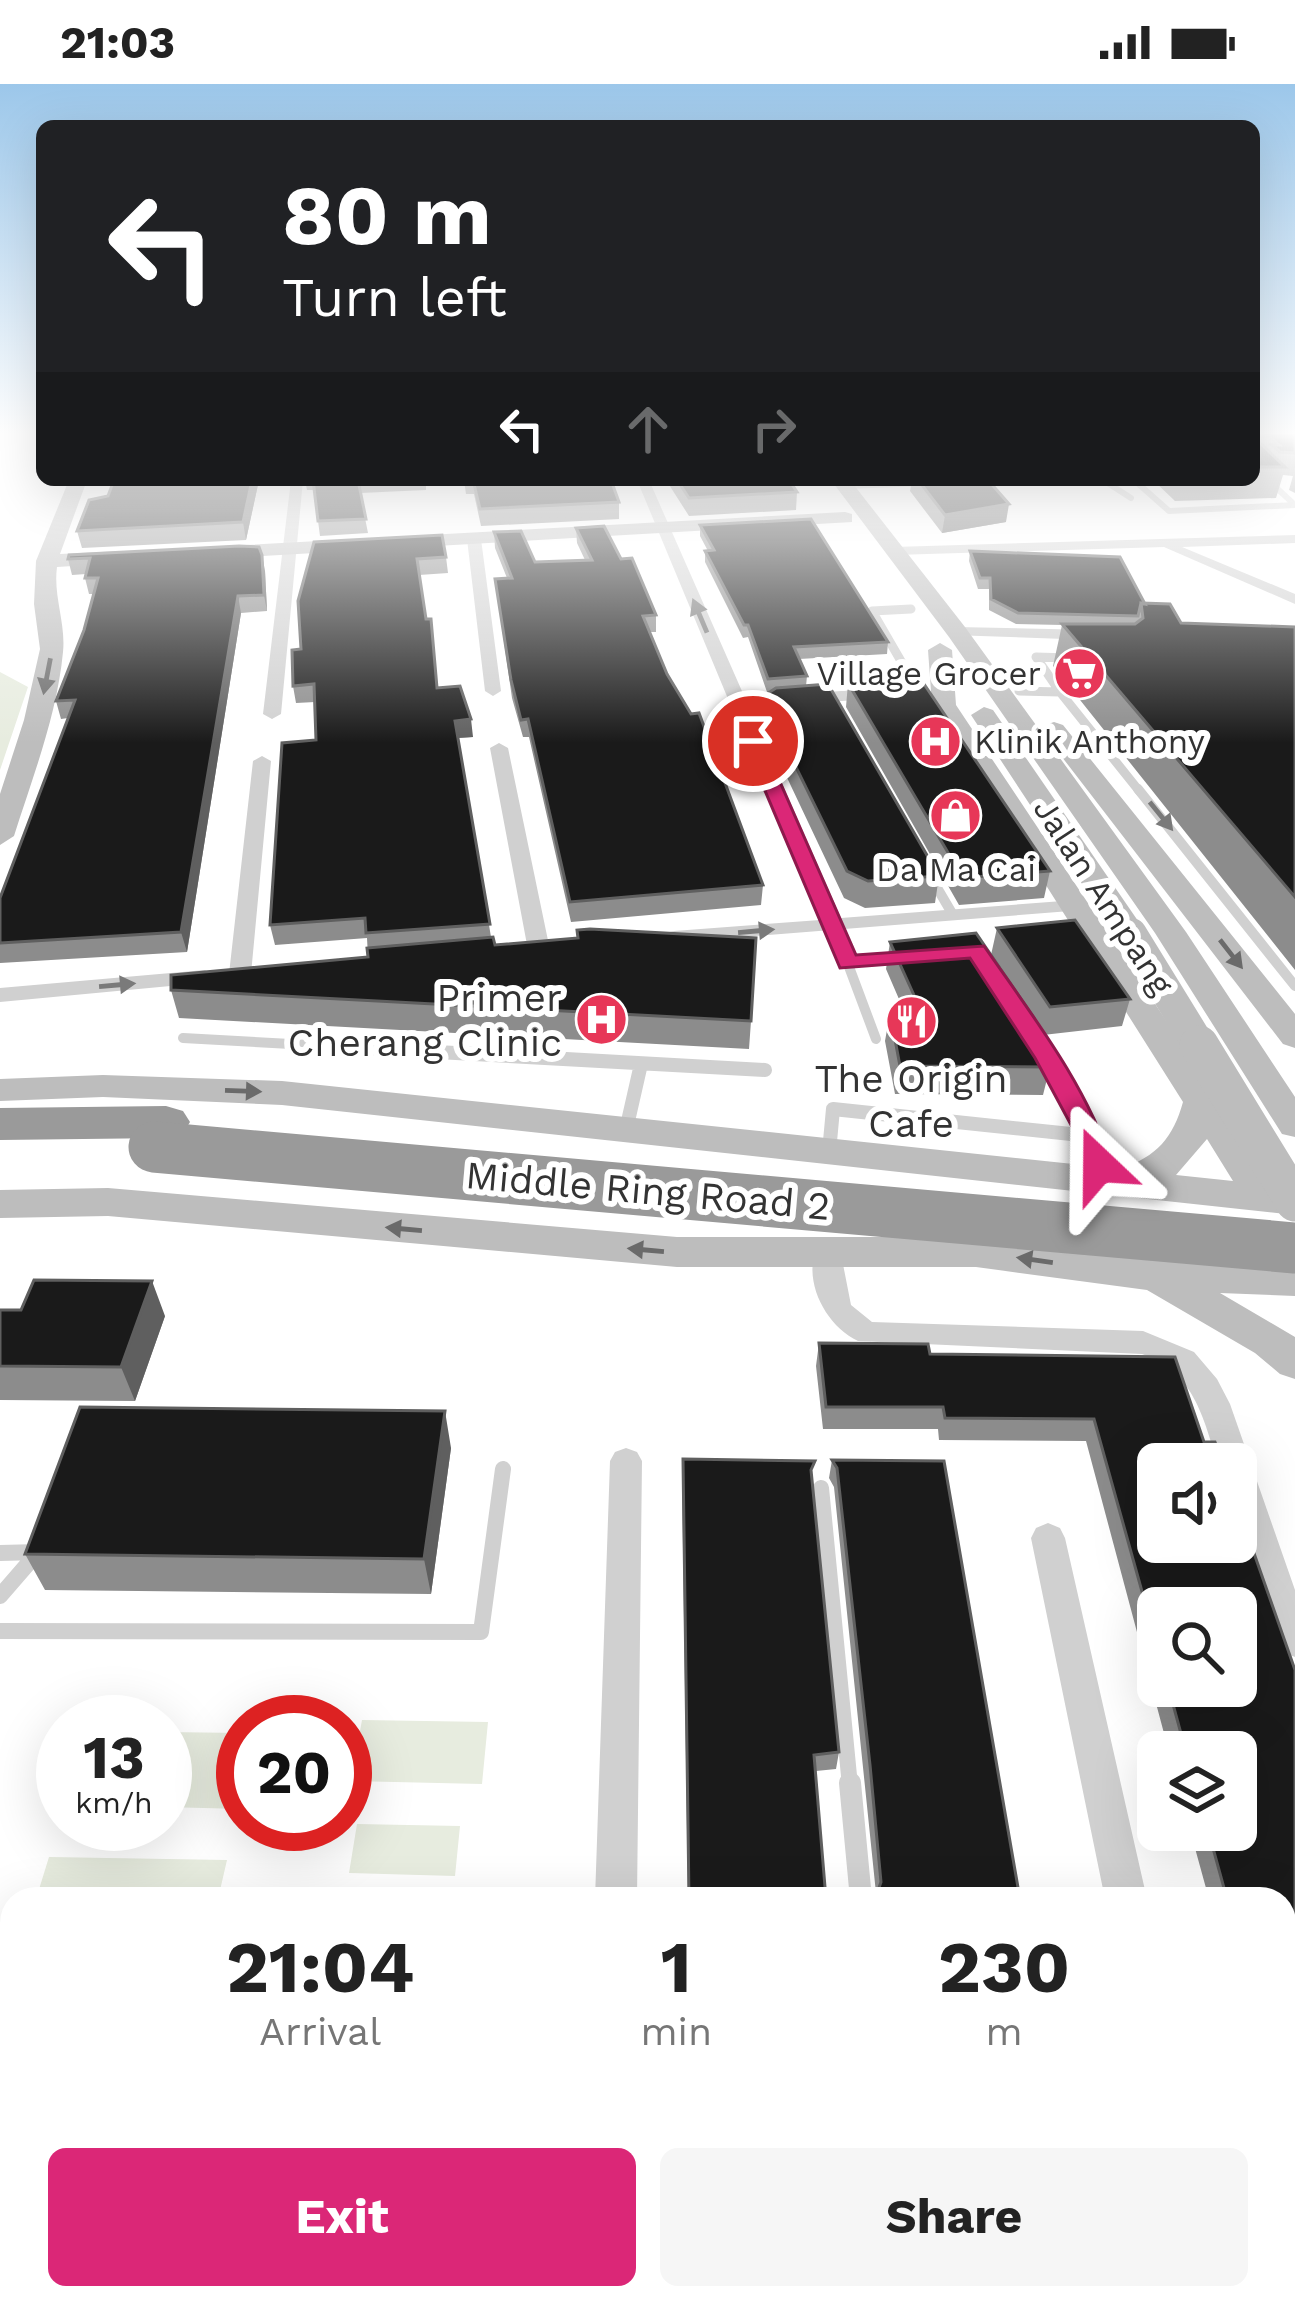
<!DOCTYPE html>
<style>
body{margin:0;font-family:"Work Sans",sans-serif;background:#f6f6f6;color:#222;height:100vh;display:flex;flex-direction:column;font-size:45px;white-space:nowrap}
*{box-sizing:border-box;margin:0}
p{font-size:39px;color:#767676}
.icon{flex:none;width:66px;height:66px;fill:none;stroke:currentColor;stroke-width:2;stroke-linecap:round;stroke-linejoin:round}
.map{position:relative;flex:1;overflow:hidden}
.panel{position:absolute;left:0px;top:1803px;width:1296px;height:423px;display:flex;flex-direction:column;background:#fff;border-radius:36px 36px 0 0;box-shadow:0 12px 48px #0002}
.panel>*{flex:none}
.banner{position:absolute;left:36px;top:36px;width:1224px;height:366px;border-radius:18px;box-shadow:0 12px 48px #0002;background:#202124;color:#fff;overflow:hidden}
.fabs{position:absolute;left:1137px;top:1359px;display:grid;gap:24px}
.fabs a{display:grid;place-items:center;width:120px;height:120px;border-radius:18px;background:#fff;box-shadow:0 12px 48px #0002;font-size:60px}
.speed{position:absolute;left:36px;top:1611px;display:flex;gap:24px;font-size:60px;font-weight:700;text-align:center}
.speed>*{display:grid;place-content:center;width:156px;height:156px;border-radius:50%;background:#fff;box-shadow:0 12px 48px #0002;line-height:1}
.speed small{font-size:30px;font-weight:400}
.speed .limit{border:18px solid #d22;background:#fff;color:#111}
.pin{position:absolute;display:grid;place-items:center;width:102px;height:102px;color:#fff;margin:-51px;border:6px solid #fff;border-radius:50%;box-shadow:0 3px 12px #0007}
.me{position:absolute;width:132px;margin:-66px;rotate:337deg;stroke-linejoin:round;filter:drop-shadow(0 0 9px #0008)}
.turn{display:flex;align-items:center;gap:42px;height:252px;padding:0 48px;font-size:54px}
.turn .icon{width:156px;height:156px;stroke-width:2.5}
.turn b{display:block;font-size:84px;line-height:102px}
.lanes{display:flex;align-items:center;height:114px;padding:0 48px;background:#0003;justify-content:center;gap:60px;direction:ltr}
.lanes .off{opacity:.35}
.eta{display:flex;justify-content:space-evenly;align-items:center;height:204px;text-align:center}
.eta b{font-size:72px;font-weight:700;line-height:84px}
.action{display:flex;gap:24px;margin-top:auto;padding:24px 48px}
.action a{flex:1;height:138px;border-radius:18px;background:#db2777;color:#fff;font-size:48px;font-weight:700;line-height:138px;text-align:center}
.action a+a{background:#f6f6f6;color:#222}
.status{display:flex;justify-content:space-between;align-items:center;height:84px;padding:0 60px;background:#fff;direction:ltr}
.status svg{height:33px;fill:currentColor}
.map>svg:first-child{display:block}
.green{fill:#e7ecdf}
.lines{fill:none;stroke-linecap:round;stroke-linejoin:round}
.lane-far5{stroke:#d0d0d0;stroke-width:6}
.lane-far4{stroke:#d0d0d0;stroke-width:9}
.lane-far3{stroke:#d0d0d0;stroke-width:10}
.lane-far2{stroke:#d0d0d0;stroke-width:14}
.lane-far1{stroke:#d0d0d0;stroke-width:16}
.lane{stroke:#d0d0d0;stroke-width:22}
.street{fill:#d0d0d0;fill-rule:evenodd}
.secondary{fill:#bdbdbd;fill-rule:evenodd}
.highway{fill:#9a9a9a;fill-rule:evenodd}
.secondary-bridge-far1{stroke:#bdbdbd;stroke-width:32}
.secondary-bridge{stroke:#bdbdbd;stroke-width:39}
.highway-bridge{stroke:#9a9a9a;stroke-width:51}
.wall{fill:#8c8c8c;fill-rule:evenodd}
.shaded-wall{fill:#5f5f5f}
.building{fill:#1a1a1a;stroke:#5f5f5f;stroke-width:3}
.oneway{fill:#7a7a7a}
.oneway2{fill:#6a6a6a}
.route{fill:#db2777;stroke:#8e194d;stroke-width:3}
.labels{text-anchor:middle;stroke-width:12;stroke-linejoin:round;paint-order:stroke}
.far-poi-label{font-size:33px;fill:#333;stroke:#fff;text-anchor:end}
.far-street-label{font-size:33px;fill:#333;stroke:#fff}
.poi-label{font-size:39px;fill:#333;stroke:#fff;text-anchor:end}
.street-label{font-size:39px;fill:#333;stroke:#fff}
</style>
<div class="status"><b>21:03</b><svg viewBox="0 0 49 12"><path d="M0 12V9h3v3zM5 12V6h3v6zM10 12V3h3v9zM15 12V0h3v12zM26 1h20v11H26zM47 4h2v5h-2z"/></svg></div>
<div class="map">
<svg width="1295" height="2225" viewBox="0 0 1295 2225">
<rect width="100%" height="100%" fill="#fff"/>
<path class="green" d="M0 588 28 603 0 686Z
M362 1636 488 1638 482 1700 351 1697Z
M165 1648 243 1649 242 1725 165 1723Z
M357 1740 460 1742 455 1792 349 1789Z
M49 1773 227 1776 218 1815H36Z"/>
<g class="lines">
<path class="lane-far5" d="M1103 396 1131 414
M1134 396 1169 427 1295 421 1254 383
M844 402 925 399"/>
<path class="lane-far4" d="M1019 607 1060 608 1140 708
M897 608 886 591 905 584 872 527 911 525
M1060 608 1036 573 1069 574"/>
<path class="lane-far3" d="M1138 705 1295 902
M929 790 953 831
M833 840 876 955
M848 879 902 874
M183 954 364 964
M1037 958 1040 964"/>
<path class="lane-far2" d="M310 961 765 986
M1039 961 1090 1052 1104 1098
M626 1046 641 980
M829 1068 833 1025 1090 1052"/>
<path class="lane-far1" d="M821 1404 850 1702
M0 1469 39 1468
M0 1512 39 1467
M0 1547 481 1548 503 1385"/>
<path class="lane" d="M850 1699 861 1815
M1284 1966H1295
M0 1974H12
M0 2040H12
M896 2214 897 2225
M369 2225 370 2214
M431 2225 432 2214"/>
<path class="street" d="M291 396H303L281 630 272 635 263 630Z
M637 396H649L745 614 882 604 890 609 882 614 749 624 841 834 1076 816 1087 822 1083 826 666 859V849L674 847 820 836Z
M474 451 481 455 501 607 493 612 485 607 467 455Z
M1295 451V459L1182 463 1295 510V520L1164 463 894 471 887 467 894 463Z
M957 543 1093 546 1101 551 1093 556 951 551V545Z
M499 659 508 664 550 866 539 873 528 866 490 664Z
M262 672 271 677 251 890 240 897 229 890 253 677Z
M205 886 216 893 213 898 0 918V904Z
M827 1160 837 1163 841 1170 851 1221 872 1238 1143 1247 1194 1268 1217 1295 1230 1320 1295 1506V1573L1282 1568 1277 1556 1236 1435V1380H1218C1203 1333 1194 1288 1142 1270L858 1257C826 1242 802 1197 817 1163Z
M626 1364 637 1368 642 1377 637 1815H595L610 1377 615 1368Z
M1048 1439 1060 1444 1065 1454 1147 1815H1105L1031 1454 1036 1444Z
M582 2214H632V2225H582Z
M1187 2214H1237L1239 2225H1189Z"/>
<path class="secondary" d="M69 396H87L60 470 120 467 130 473 120 479 57 483C53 512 66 539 63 568 57 631 33 692 14 752L0 761V710L24 636 40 565 34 520 36 477Z
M831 396H850L965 543 1186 848 1295 1013V1053L1282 1050 1155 849 949 553Z
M845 428 852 430V438L209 475 199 469 209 463Z
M940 559 952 566 956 621 1261 1079 1295 1103V1131L282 1021 103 1013 0 1017V995L103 991 282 997 1121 1085C1157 1072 1173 1054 1183 1018L932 621 928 566ZM1207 1055 1233 1097 1176 1091Z
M984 623 993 626 1147 850 1142 857 1131 859 1115 850 971 631Z
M1054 638 1063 641 1295 930V964L1283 960 1045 651 1041 646 1045 641Z
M108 1104 677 1153H976L1151 1176 1295 1182V1212L1220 1209 1295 1253V1295L1280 1290 1255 1269 1147 1206 976 1183H677L108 1132 0 1134V1106Z"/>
<path class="highway" d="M166 1022 183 1027 190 1038 183 1049 166 1054 0 1056V1024Z"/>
<path class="secondary-bridge-far1" d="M1131 850 1201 964"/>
<path class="secondary-bridge" d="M1199 961 1295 1118"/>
<path class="highway-bridge" d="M154 1063 1295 1164"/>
</g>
<path class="wall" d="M1260 347H1295V409L1289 406 1293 392 1283 391 1276 414 1175 417 1153 396H1254V354L1257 356Z
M259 396 246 456 82 464 77 447 108 412Z
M305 396H426V406L360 409 368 449 320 452 314 406H307Z
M464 396H611L619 418V435L481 442 474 410H466Z
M666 396H789L797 408 796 426 689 432Z
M912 396H988L1006 438 942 449 910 407Z
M700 441 888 558 887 570 799 575 807 592 806 602 939 792 935 819 865 824 844 814 764 645 765 611 770 608H767L748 553 743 554 705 478V467H708L700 452Z
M576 444 621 475 656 531V548H650L667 590 763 801 761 821 571 838 529 653H523L512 614 495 495 507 494 495 464 494 448 535 478 585 476 577 459Z
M314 458 446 473 448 489 419 491 437 604 473 653 458 654 491 853 495 861 577 854V846L751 937 749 965 179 934 171 906 368 873 367 854 275 861 270 841 316 656 315 618 296 619 293 602 301 565Z
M970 467 1145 520 1181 539 1295 543V886L1053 582 1062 541 1016 540 989 526V505H978L969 477Z
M69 471 265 487 267 527 241 529 187 868 0 879V814L68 634 61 635 56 617 84 546 93 510H89L85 494 86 490 72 491 68 475Z
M848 599 1050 787 1044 814 959 821 846 623Z
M997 844 1130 915 1122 942 1043 951 1035 939 1050 983 1043 1011 895 1010 885 957 890 929H905L886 885 890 858 991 871Z
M0 1226 165 1232 135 1317 0 1316Z
M819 1259 930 1270 1204 1358 1295 1586V1934H1284V1815H1209L1190 1746H1236V1668H1169L1086 1357 939 1356 938 1345H823L816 1282ZM1158 1524 1236 1602H1158Z
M451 1364 431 1510 45 1506 25 1470Z
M832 1376 944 1377 1020 1815 876 1809 834 1403 829 1394Z
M682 1394 812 1396 839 1668 836 1685 816 1687 826 1815H688Z
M1284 1977H1295V2122L1284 2081Z
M912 2214H1099L1101 2225H913Z"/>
<path class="shaded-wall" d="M252 396H259L246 456 243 438Z
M1009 420 1006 438 942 449 945 431Z
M262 471 265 487 267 527 264 511Z
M238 512 241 529 187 868 181 848Z
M471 635 473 653 457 654 455 637Z
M152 1197 165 1232 135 1317 121 1283Z
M445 1327 451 1364 431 1510 424 1475Z"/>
<path class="building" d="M1263 347H1295V369L1280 368 1272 361H1279Z
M1254 354H1255L1285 383H1254Z
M114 396H252L243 438 77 447 89 416 108 412Z
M313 396H358L366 435 318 437Z
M473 396H611L619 418 480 425Z
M677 396H789L797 408 689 414Z
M918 396H988L1009 420 945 431Z
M811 435 888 558 794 563 807 592 768 595 748 541H744L705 467 714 466 700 441Z
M604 442 621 475 632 474 656 531 643 532 667 590 691 630 699 629 763 801 570 818 528 635 521 636 511 596 495 495 512 494 494 448 521 447 535 478 592 476 576 444Z
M442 451 446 473 417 475 426 535H431L437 604 460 602 471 635 455 637 490 840 366 849 365 834 270 841 282 659 316 656 314 600 293 602 292 566 301 565 298 517 314 458Z
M239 462 259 463 262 471 264 511 238 512 181 848 0 859V814L75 616 56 617 84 546 98 494H85L90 474 68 475 69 471Z
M970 467 1120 473 1145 520 1141 519 1138 532 1018 529 991 515 990 494H980Z
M1141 519 1170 520 1181 539 1295 543V813L1062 540H1135L1143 534Z
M904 595 924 600 1050 787 963 794 848 599Z
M828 600 939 792 868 797 847 787 765 620V611L776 604Z
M1075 836 1130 915 1050 923 997 844Z
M590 845 756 854 751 937 171 906V891L368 873 367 864 493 853 495 861 578 854 577 846Z
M976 849 1034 934 1050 983 900 982 890 929H922L890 858Z
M34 1196 152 1197 121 1283 0 1282V1226H21Z
M819 1259 928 1260 930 1270 1175 1273 1204 1358H1215L1223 1380H1158V1458H1236V1418L1295 1586V1918H1284V1815H1227L1208 1746H1236V1668H1186L1168 1602H1236V1524H1158V1565L1094 1335 945 1334 943 1323H826Z
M80 1323 445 1327 424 1475 25 1470Z
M683 1375 815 1377 811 1386 839 1668 814 1671 826 1815H689Z
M832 1376 944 1377 1020 1815H875L881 1798 870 1681 837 1384Z
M1284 1977H1295V2048L1284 2008Z
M680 2214H848L849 2225H680Z
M919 2214H1099L1101 2225H920Z"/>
<defs><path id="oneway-solid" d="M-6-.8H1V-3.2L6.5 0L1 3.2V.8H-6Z" transform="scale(3)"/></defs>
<g class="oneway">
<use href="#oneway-solid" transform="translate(700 532) rotate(-113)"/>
<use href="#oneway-solid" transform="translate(1161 732) rotate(51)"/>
<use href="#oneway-solid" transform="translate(756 847) rotate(-5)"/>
<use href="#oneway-solid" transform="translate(117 901) rotate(-5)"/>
</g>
<g class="oneway2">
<use href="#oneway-solid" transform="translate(47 592) rotate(101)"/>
<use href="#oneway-solid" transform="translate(1231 870) rotate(52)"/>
<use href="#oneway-solid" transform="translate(243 1007) rotate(2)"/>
<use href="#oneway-solid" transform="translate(404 1145) rotate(-175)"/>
<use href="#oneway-solid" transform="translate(646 1166) rotate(-175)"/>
<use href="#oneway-solid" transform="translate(1035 1176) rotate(-172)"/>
</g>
<linearGradient id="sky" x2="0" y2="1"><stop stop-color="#9cc7ea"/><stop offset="0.53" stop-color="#fff"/><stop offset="1" stop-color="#fff" stop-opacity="0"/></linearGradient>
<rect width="1295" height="659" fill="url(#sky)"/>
<path class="route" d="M753 651 762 657 856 871 984 862C1031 930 1087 1001 1112 1081L1108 1087H1089L1077 1052 1035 974 970 874 840 884 744 657Z"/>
<defs>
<symbol id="supermarket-disc" viewBox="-11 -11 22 22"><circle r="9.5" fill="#e73758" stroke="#fff"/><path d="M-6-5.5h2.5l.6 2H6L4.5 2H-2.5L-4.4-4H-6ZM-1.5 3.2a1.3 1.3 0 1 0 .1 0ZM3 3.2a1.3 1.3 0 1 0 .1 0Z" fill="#fff"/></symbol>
<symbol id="hospital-disc" viewBox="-11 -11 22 22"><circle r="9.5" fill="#e73758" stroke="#fff"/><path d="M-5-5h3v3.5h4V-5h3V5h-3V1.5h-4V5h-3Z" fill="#fff"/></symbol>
<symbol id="shop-disc" viewBox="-11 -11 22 22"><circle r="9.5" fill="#e73758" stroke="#fff"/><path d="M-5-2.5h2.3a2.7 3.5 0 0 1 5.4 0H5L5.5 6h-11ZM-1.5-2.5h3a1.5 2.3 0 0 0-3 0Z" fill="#fff"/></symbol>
<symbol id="restaurant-disc" viewBox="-11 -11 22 22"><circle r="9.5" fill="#e73758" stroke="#fff"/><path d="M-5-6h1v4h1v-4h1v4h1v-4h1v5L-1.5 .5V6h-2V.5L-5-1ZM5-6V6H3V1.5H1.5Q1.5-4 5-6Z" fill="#fff"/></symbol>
</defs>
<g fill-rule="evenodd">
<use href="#supermarket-disc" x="1050" y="560" width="59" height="59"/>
<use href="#hospital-disc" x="906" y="628" width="59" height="59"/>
<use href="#shop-disc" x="926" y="702" width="59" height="59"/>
<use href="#hospital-disc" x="572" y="906" width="59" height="59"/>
<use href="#restaurant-disc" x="882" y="908" width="59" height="59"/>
</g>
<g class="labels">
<g class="far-poi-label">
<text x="1041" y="601">Village Grocer</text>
<text x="974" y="669" text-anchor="start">Klinik Anthony</text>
<text x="956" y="797" text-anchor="middle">Da Ma Cai</text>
</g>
<g class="far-street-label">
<text transform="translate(1104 812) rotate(57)" y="12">Jalan Ampang</text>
</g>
<g class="poi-label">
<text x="562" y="927">Primer<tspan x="562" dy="45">Cherang Clinic</tspan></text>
<text x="911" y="1008" text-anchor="middle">The Origin<tspan x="911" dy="45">Cafe</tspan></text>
</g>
<g class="street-label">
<text transform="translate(648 1106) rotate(5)" y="14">Middle Ring Road 2</text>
</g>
</g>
</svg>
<div class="fabs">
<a><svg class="icon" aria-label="sound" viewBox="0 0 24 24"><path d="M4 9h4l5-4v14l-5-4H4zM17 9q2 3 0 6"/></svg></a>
<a><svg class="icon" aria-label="search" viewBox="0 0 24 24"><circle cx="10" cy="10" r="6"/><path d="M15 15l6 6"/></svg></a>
<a><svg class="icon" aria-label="layers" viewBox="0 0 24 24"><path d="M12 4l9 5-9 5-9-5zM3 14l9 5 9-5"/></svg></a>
</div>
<div class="speed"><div>13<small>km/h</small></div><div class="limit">20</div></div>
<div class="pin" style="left:753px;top:657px;background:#d93025"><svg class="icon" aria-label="arrive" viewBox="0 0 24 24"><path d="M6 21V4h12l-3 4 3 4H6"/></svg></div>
<svg class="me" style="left:1099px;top:1081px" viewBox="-20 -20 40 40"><path d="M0-17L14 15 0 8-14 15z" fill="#db2777" stroke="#fff" stroke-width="4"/></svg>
<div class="banner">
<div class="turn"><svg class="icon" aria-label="left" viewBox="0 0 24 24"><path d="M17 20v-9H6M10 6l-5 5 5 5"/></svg><div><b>80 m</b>Turn left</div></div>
<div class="lanes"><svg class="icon" aria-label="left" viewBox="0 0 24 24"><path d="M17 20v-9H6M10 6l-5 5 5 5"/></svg><svg class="icon off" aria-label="ahead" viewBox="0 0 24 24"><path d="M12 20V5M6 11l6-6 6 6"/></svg><svg class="icon off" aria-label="right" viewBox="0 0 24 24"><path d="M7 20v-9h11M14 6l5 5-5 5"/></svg></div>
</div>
<section class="panel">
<div class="eta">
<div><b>21:04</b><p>Arrival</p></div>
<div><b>1</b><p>min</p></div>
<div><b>230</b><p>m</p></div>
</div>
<div class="action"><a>Exit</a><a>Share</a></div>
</section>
</div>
